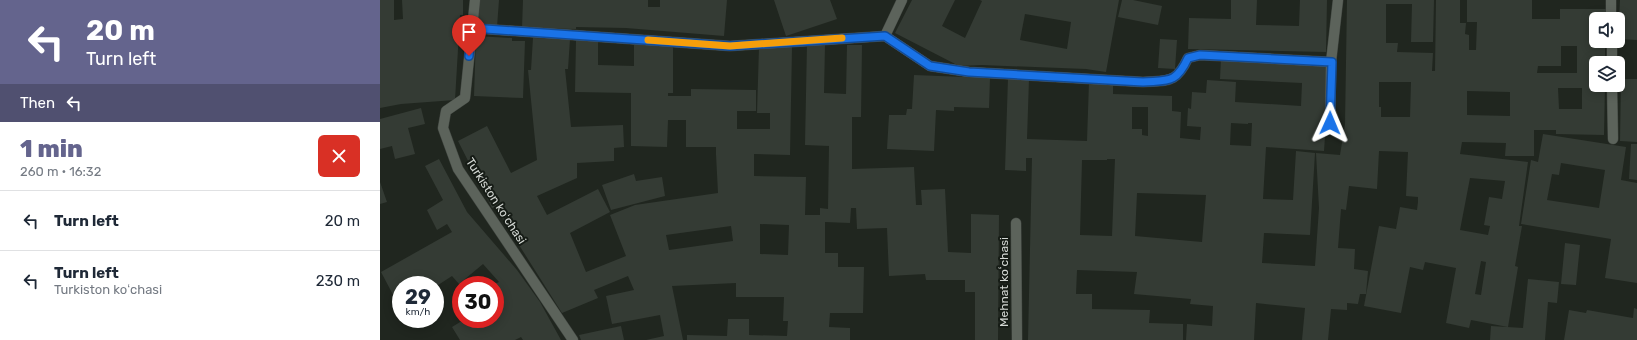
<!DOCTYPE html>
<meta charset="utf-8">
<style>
body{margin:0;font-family:Rubik,sans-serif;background:#f2f2f3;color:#1f2937;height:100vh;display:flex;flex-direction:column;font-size:15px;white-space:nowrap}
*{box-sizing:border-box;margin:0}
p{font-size:13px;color:#747a83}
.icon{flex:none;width:22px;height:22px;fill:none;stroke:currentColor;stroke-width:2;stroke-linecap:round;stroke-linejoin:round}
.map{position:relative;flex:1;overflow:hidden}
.drawer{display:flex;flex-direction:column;background:#fff;width:380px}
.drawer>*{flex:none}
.banner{background:#64648d;color:#fff;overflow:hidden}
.buttons{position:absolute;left:1209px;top:12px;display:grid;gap:8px}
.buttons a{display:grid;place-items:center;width:36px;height:36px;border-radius:6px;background:#fff;box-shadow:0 2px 10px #0003;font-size:20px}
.speed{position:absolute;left:12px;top:276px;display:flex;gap:8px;font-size:20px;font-weight:700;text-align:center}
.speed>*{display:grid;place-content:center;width:52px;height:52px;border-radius:50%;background:#fff;box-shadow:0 2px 10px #0003;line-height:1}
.speed small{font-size:10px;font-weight:400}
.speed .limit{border:6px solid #d22;background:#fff;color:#111}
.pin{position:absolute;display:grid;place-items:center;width:34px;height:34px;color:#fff;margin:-41px -17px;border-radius:50% 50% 50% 0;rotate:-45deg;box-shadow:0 0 4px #0007}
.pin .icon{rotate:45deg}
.me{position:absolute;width:44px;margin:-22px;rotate:1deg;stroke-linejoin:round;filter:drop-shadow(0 0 3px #0008)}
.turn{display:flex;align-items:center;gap:14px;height:84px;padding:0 20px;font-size:18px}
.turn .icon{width:52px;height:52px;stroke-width:2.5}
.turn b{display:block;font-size:28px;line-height:34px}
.then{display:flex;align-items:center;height:38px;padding:0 20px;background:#0003;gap:8px;font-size:15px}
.round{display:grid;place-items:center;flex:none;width:42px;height:42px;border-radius:6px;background:#f2f2f3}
.summary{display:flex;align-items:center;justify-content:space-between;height:68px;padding:0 20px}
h1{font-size:24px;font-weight:800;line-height:30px;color:#64648d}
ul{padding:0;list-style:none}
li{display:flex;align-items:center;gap:12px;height:60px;padding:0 20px;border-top:1px solid #e0e1e3}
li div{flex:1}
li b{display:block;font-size:15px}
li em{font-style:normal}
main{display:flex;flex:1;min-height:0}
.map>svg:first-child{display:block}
.building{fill:#343b34;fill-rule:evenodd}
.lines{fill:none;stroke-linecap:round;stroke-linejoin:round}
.minor-casing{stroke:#3e433e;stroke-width:11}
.minor{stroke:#5c635b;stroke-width:10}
.route-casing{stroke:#114b97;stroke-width:10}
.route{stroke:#1a73e8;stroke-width:7}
.slow{stroke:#f59e0b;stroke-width:7}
.labels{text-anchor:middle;stroke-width:4;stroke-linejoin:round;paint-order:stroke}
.street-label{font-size:12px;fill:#d4d8d4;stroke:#161c16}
</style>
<main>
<section class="drawer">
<div class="banner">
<div class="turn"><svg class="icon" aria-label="left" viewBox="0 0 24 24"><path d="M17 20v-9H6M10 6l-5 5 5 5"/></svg><div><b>20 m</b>Turn left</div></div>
<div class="then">Then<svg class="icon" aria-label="left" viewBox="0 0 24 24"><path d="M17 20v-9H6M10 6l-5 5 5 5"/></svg></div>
</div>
<div class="summary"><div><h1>1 min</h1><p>260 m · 16:32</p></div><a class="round" style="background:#d93025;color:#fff"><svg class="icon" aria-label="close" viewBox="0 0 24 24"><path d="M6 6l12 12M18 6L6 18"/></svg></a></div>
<ul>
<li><svg class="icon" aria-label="left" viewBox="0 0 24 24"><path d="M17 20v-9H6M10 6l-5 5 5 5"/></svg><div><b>Turn left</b></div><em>20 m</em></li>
<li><svg class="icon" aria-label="left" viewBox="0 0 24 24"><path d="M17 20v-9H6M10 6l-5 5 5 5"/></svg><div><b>Turn left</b><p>Turkiston koʻchasi</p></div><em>230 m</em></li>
</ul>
</section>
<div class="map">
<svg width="1257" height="340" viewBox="0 0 1257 340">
<rect width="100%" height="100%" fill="#20261f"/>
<path class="building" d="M0 0H14V20L23 19 22 0H83V15H80L75 100 21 104 0 108Z
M97 0H119L117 27 96 25Z
M143 0H268V7H280V0H347L344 36 246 28 196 27V29L142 28Z
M394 0H450L457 19 406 36Z
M532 0H575L562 26 585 38 602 1 600 0H739L726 72 706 69 602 65 579 66 515 33ZM645 14 691 22 687 49 640 40Z
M742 0H753L782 6 778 25 738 17Z
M851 0H877L876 25 919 26 920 0H947L946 52 808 49 809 18 851 19Z
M967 0H1054L1053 42H1031L1032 4H1006V43H1018L1017 52 1053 53 1052 71H1055L1056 0H1080V23H1086L1085 34 1089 35V50H1096L1097 22H1087V0H1152V19H1180V9H1226L1225 19H1216V41H1225V63H1216V85H1225L1224 135 1176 134V130H1154V156H1125L1126 143 1082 142 1080 154 1148 162 1139 226H1142L1135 266 1138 267 1128 327 1091 320 1089 328 1066 323 1076 268 1045 262 1043 270 1030 267 1021 313 984 306 999 226 1016 229 1020 207 1037 210 1038 202V197L1026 196 1028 152 999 151 997 189 969 186 966 210 961 209 958 248 975 249 974 269 988 271 986 294H980L978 304 967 303V310L951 309 948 340H922L925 308 876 303 874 340H806L807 324 832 326 833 306 810 304 811 299 754 294 757 272 697 270 696 294H712V309L770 310 769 323 803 324V340H648L652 158H646V171L625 170 628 78 649 79 647 139 707 141 709 82 733 83V94L792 96V111L801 112 800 138 820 140 821 127 807 126 808 108 811 109 812 92 826 93 827 80 856 82 855 102 921 106 922 83 840 79 841 58 950 64 944 151 886 147 883 199 913 200 916 151 935 153 930 235 884 233 882 263 935 266 939 208 936 153 960 155 965 124ZM1181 46H1197V73H1157L1158 66H1181ZM999 82H1031L1030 117H1001V107H999ZM1178 88H1202V109H1179ZM1087 91 1130 92V116L1087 115ZM752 107H768V136L762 135V129H752ZM851 123 868 124V123H872L871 146 850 145ZM727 159H735L732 236 700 235 702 160H727ZM1090 178 1125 181 1122 199 1109 197 1104 225 1110 226 1108 235 1080 230ZM757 193 826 195 822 242 755 236ZM1101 261 1106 262 1101 295 1095 294Z
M1240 0H1257V40L1238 39Z
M96 36 132 38V41H145L143 98 94 96Z
M153 38 190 39 188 69H185L191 127 243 125 244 147 234 148V161L197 163V178L157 196 167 215 218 189 230 212 190 233 206 272 246 256 230 215 255 205 338 193 336 154V147H306V120H288L287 147 251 146V93L195 92 196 40H218V65L254 66V45H293V93H288V96H311V89L376 90V111H357V129H390V113H377L379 47H412L410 155 374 154V176L426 177 425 215H440V208L448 209 449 146 425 145 427 43 445 44 444 93 466 94 467 45H482L481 117H472V169L534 167 536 205H542L541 190 565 189 568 252 591 253V214L619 215 618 340H595V292H585V280H546L545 274 509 276 507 228 477 229 476 208H471L470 223 445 222V253H458V267H484L483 313H450L449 327 470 328V340H307V335L347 336 348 319H369V335L407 336 408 321H403L404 297H356V283L292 286 303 340H266L284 336 280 315 232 324 226 296 254 290 248 276 214 290 218 298 182 313 115 207 112 208 78 141 107 126 131 173 157 160 148 70H151ZM380 224 409 225 408 255 380 254ZM351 226 353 241 289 250 286 235Z
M780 39 797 40 795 69 778 68Z
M534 75 610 78 609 108 574 107V111L556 110 554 151 507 149 509 115H526L527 109H532Z
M1241 79H1257V142L1240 141Z
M41 108 45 124 28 128 35 154 15 159 12 146 0 149V119Z
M1163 134 1246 147 1241 180 1257 183V283L1225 278 1231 239 1141 224 1151 160 1158 162ZM1181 163 1225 170 1219 208 1167 200 1172 174 1179 175Z
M1251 144H1257V180L1249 179Z
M59 159 87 212 137 270 160 302 181 340H143L141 337 135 340H80L72 327 85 319H115V284L119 282 103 264 79 284 72 276 55 287V285H21V307L20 308 1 272 72 232 67 224 57 230 47 210 63 200 45 166Z
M254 174 256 181 282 177 285 196 231 210 222 185Z
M0 182 7 202 0 204Z
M1185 243 1200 245 1196 285 1181 284Z
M1148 279 1179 282 1177 303 1168 302 1165 340H1110L1111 326 1143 328Z
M1254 308 1257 309V340H1184L1189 310 1206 313 1207 310 1253 318Z
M241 326 244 340H201L199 335Z"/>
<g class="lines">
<defs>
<path id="minor" d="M95 0 85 98 66 111 63 128 78 169 193 340
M1231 0V19
M92 28 350 46 505 36 522 0
M505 36 550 66 589 72 763 82C788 80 796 84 808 58L820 55 951 62 958 0
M1232 41V63
M1232 85 1233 139
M950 123 951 62
M636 223 637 340"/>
</defs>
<use href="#minor" class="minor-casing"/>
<use href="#minor" class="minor"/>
</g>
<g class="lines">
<defs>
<path id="route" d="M89 56 92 28 350 46 505 36 550 66 589 72 763 82C788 80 796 84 808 58L820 55 952 62 950 123"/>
</defs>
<use href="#route" class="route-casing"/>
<use href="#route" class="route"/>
<path class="slow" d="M268 40 350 46 462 38"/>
</g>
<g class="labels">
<g class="street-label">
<text transform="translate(116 201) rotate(57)" y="4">Turkiston koʻchasi</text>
<text transform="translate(624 282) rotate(-90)" y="4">Mehnat koʻchasi</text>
</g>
</g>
</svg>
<div class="buttons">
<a><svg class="icon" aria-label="sound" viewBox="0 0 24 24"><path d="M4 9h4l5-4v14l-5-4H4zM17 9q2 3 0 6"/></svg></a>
<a><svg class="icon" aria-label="layers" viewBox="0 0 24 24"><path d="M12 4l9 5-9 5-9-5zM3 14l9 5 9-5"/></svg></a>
</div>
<div class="speed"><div>29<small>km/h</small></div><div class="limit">30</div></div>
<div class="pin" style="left:89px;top:56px;background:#d93025"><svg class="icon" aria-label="arrive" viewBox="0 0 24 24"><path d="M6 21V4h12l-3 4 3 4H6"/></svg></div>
<svg class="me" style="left:950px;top:123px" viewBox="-20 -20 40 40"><path d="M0-17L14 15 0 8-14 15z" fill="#1a73e8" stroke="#fff" stroke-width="4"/></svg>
</div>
</main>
